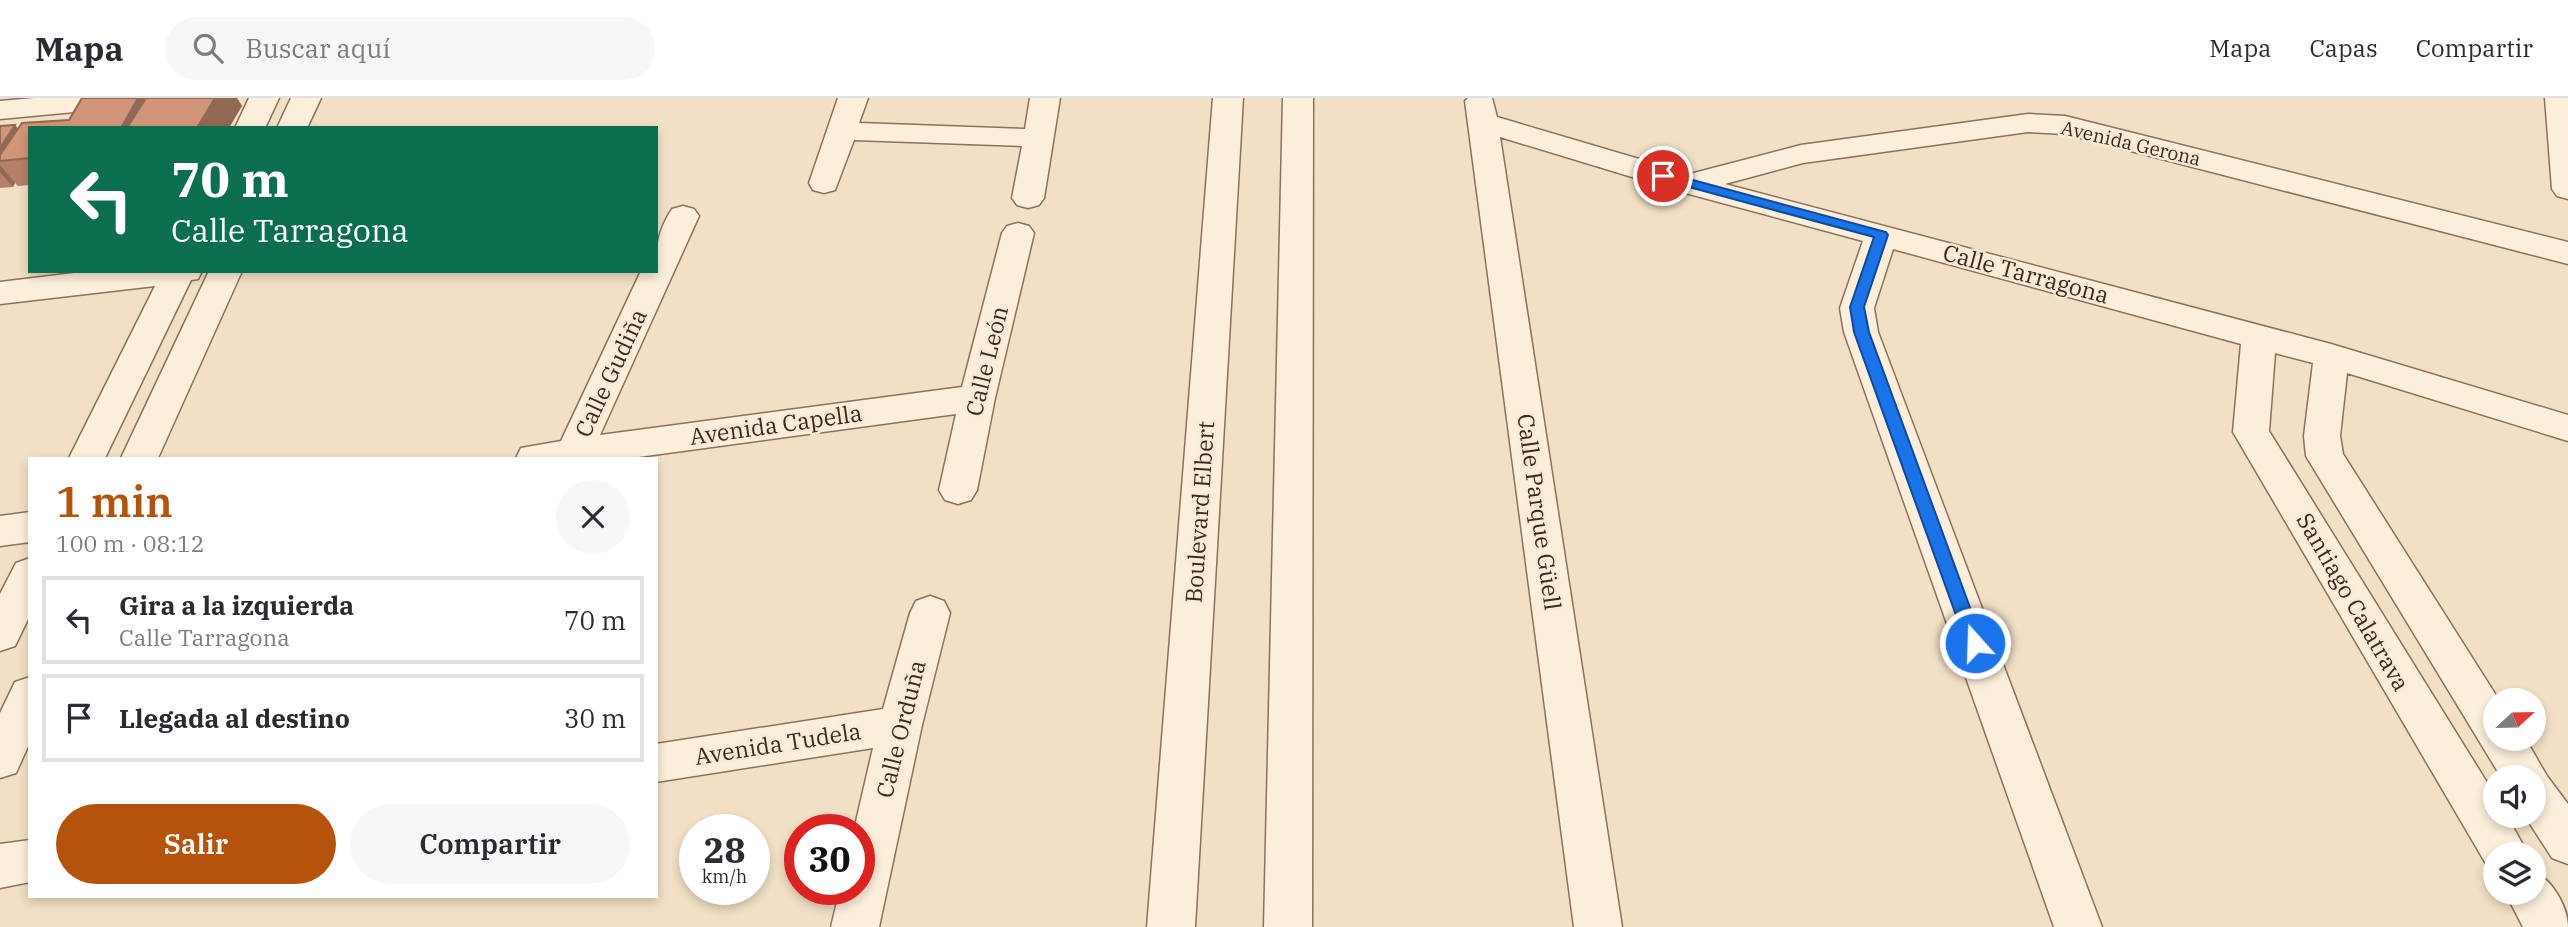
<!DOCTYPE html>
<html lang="es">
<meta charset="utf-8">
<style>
body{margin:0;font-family:"IBM Plex Serif",serif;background:#f7f7f7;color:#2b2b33;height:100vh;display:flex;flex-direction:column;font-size:26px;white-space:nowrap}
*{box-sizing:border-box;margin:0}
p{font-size:23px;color:#7c7c81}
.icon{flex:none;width:38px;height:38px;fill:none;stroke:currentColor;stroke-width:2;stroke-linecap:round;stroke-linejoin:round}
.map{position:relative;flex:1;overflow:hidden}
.sheet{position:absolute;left:28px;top:359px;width:630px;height:441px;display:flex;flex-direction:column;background:#fff;border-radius:0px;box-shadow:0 4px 10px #0003}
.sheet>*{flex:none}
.guide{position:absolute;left:28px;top:28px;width:630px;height:147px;border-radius:0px;box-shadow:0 4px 10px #0003;background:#0b6e4f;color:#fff;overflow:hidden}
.needle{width:46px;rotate:68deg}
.buttons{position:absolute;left:2483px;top:590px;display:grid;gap:14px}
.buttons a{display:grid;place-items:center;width:63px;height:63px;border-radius:50%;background:#fff;box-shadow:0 4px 10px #0003;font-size:35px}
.speed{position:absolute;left:679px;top:716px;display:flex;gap:14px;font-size:35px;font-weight:700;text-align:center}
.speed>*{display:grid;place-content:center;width:91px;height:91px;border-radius:50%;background:#fff;box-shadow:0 4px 10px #0003;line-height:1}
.speed small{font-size:18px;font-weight:400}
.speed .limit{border:10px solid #d22;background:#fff;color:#111}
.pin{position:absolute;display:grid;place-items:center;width:60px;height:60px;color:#fff;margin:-30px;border:4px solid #fff;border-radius:50%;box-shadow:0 2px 7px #0007}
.me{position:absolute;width:77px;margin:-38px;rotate:340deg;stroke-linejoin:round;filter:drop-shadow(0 0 5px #0008)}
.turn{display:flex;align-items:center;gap:24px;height:147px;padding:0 28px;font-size:32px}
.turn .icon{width:91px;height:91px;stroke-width:2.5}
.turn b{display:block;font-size:49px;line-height:60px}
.round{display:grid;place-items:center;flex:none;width:74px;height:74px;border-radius:37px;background:#f7f7f7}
.summary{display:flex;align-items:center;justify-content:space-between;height:119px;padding:0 28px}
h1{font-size:42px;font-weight:600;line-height:52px;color:#b45309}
.primary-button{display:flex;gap:14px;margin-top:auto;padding:14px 28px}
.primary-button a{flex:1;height:80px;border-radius:42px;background:#b45309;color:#fff;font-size:28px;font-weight:600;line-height:80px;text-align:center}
.primary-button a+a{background:#f7f7f7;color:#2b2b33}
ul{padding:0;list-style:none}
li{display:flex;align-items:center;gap:21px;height:88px;margin:0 14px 10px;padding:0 14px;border:4px solid #e1e1e2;border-radius:0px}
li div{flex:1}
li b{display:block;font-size:26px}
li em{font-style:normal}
header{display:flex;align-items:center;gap:42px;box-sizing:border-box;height:98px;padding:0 35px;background:#fff;border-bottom:2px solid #e1e1e2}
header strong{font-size:33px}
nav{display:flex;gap:38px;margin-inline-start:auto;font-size:24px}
.search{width:490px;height:63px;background:#f7f7f7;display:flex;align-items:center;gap:18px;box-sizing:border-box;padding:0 24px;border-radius:38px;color:#7c7c81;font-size:26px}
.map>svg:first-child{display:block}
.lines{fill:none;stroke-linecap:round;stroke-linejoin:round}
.minor-casing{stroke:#8d715a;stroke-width:3}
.tertiary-casing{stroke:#8d715a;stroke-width:3}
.minor{fill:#fbeeda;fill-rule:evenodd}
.tertiary{fill:#fbeeda;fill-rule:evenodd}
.wall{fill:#b48168}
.shaded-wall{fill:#926955}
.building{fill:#d19679;stroke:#926955;stroke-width:2}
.route{fill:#1a73e8;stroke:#114b97;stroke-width:2}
.labels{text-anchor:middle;stroke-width:5;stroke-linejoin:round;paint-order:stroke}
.far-street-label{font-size:19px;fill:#3d2a1f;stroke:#f8ebd6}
.street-label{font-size:23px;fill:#3d2a1f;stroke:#f8ebd6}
</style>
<header>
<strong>Mapa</strong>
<div class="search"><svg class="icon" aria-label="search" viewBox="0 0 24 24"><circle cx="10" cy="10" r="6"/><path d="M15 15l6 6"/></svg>Buscar aquí</div>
<nav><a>Mapa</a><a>Capas</a><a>Compartir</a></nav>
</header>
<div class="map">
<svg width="2568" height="829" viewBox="0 0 2568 829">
<rect width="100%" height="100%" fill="#f1e0c5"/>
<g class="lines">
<defs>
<path id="minor" d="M34 0H143L138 6 128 9 0 21V3Z
M249 0H279L265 30H235Z
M291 0H321L307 30H277Z
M838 0H868L859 25 1025 31 1030 0H1060L1044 100 1039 107 1028 110 1017 107 1012 100 1022 48 854 42 835 92 824 95 813 92 809 85Z
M1468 0H1492L1497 19 1690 76 1801 47 2028 16 2065 18 2568 144V166L2065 36 2028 34 1803 65 1725 86 2331 246 2568 317V343L2347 275 2340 338 2343 356 2499 602H2496V640H2525L2547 678 2568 706V766L2552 760 2525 718H2534V679H2501L2306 358 2304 338 2313 265 2275 255 2269 333 2496 699V718H2507L2528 756H2496V774L2489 771 2233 334 2241 246 1893 151 1874 210 1878 234 2102 829H2054L1844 234 1840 210 1863 143 1678 93 1500 39 1622 829H1574L1465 3Z
M2545 0H2568V101L2557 98 2552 91Z
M683 108 694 111 699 118 600 337 962 289 1002 135 1007 128 1018 125 1029 128 1034 135 995 300 977 392 971 402 958 406 945 402 939 392 956 316 631 360H516L521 350 561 343 641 173H656C656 149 658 132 672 111Z
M91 173H202L198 181 191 182 105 360H69L155 188 0 206V184Z
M209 173H242L158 360H121Z
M30 414V444L0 448V418Z
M30 460V517L15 548 0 553V496L16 465Z
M930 498 944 503 950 515 922 627 879 829H831L840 791H859V732H854L873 650 656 684V646L883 611 910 515 916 503Z
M30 579V644L16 675 0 680V615L15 584Z
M30 742V784L0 790V746Z
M2534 774C2552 781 2568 809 2568 829H2523L2505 794H2534Z"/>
<path id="tertiary" d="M1213 0H1243L1195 829H1147Z
M1283 0H1313L1312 829H1264Z"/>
</defs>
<use href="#minor" class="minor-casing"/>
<use href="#tertiary" class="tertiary-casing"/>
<use href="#minor" class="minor"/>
<use href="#tertiary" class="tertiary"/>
</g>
<path class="wall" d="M82 0H237L242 8 30 30V87L18 88 15 85 13 89 0 90V28L15 27 18 31 69 22Z"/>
<path class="shaded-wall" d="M138 0H154V30H121Z
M215 0H237L242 8 229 30H197Z
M15 27 30 45 0 63V50Z
M0 67 15 85 13 89 0 74Z"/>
<path class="building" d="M82 0H138L121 30H30V60L0 63V57L22 25 69 22Z
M146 0H215L197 30H127Z
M15 27 0 50V28Z"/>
<path class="route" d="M1663 74 1886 134 1888 137 1864 209 1869 234 1983 545 1981 550H1968L1966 545 1854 234 1850 209 1874 139 1659 81 1657 78Z"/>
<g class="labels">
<g class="far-street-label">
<text transform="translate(2131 45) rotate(13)" y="7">Avenida Gerona</text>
</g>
<g class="street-label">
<text transform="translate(2026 176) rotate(15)" y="8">Calle Tarragona</text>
<text transform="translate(987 263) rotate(-76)" y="8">Calle León</text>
<text transform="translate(611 275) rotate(-65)" y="8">Calle Gudiña</text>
<text transform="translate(776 327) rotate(-8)" y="8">Avenida Capella</text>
<text transform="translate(1200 414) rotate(-86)" y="8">Boulevard Elbert</text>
<text transform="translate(1539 414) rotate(82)" y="8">Calle Parque Güell</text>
<text transform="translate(2353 504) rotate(60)" y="8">Santiago Calatrava</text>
<text transform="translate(901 631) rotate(-76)" y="8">Calle Orduña</text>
<text transform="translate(778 646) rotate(-9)" y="8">Avenida Tudela</text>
</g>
</g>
</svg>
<div class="buttons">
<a><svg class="needle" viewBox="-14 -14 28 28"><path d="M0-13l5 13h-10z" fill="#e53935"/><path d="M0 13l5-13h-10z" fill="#7c7c81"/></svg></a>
<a><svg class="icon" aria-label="sound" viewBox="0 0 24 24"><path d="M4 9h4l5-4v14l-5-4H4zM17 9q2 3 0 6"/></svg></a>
<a><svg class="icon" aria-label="layers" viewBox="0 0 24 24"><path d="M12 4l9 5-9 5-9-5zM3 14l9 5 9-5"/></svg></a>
</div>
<div class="speed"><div>28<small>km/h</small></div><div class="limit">30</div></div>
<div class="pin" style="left:1663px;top:78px;background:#d93025"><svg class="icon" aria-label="arrive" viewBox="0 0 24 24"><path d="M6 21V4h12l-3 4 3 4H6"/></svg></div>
<svg class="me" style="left:1975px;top:545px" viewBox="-20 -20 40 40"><circle r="17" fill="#1a73e8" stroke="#fff" stroke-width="3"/><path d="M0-11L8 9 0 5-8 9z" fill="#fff"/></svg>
<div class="guide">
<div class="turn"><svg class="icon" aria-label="left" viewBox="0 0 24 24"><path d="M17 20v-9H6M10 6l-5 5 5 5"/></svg><div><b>70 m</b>Calle Tarragona</div></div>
</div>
<section class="sheet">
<div class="summary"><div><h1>1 min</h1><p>100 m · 08:12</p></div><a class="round"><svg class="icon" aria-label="close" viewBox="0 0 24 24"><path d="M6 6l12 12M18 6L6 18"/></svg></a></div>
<ul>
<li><svg class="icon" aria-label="left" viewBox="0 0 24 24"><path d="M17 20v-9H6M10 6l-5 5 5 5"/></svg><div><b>Gira a la izquierda</b><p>Calle Tarragona</p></div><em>70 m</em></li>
<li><svg class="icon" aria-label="arrive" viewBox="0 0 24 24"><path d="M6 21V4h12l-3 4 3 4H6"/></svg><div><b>Llegada al destino</b></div><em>30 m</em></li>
</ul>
<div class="primary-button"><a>Salir</a><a>Compartir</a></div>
</section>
</div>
